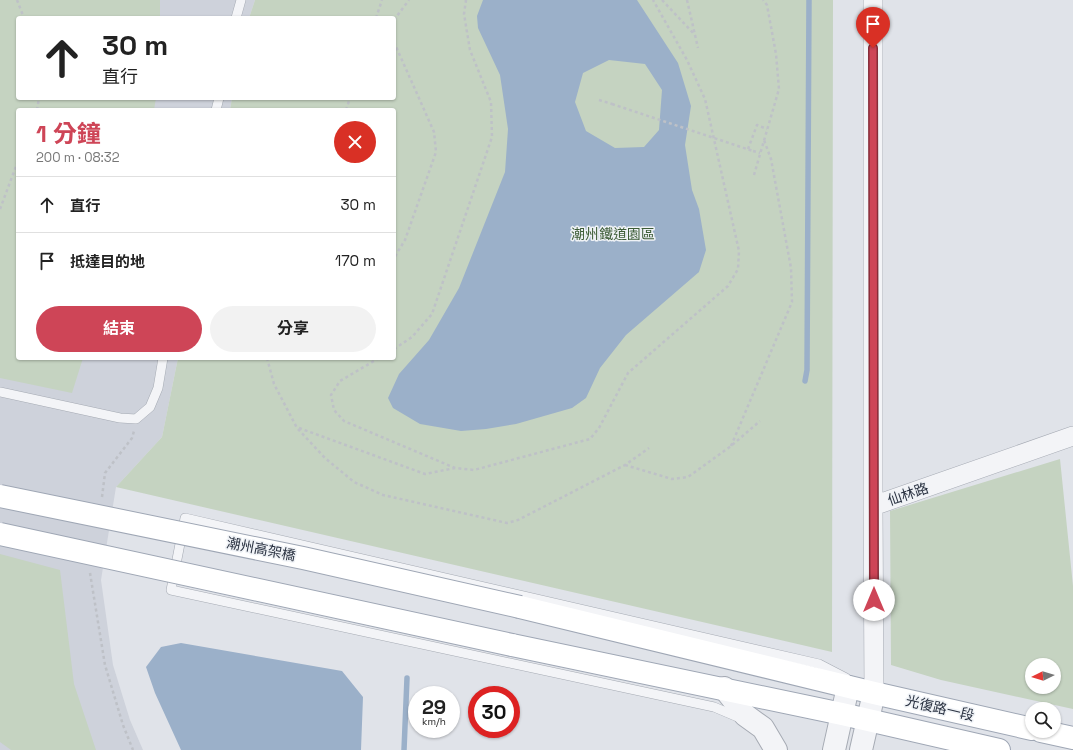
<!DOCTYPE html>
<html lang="zh-TW">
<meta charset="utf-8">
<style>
body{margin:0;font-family:"Space Grotesk","Noto Sans TC",sans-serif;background:#f2f2f2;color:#222;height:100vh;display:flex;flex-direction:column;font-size:15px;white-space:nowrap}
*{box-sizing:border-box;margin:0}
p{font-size:13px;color:#767676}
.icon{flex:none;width:22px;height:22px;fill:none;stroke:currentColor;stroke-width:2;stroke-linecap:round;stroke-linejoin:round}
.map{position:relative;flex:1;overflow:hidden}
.drawer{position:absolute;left:16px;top:108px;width:380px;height:252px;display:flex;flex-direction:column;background:#fff;border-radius:4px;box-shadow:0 1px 3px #0004}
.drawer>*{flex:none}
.hud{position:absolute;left:16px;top:16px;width:380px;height:84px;border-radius:4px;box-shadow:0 1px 3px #0004;background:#fff;color:#222;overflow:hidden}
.needle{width:26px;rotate:265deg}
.tools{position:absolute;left:1025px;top:658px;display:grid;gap:8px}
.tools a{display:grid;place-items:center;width:36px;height:36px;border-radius:50%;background:#fff;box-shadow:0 1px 3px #0004;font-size:20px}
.speed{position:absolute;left:408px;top:686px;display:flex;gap:8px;font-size:20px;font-weight:700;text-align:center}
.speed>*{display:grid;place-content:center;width:52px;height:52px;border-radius:50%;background:#fff;box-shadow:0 1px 3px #0004;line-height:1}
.speed small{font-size:10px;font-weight:400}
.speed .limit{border:6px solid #d22;background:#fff;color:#111}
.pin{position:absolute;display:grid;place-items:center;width:34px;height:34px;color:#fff;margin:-41px -17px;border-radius:50% 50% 50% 0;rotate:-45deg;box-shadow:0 0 4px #0007}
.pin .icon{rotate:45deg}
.me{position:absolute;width:44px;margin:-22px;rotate:0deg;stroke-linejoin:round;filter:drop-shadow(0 0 3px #0008)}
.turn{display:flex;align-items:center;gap:14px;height:84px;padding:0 20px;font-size:18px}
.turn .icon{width:52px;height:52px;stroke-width:2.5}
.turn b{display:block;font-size:28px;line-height:34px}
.round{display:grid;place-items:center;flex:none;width:42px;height:42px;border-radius:21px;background:#f2f2f2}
.headline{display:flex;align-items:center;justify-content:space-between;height:68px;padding:0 20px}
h1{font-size:24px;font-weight:700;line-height:30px;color:#ce4557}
.action{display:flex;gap:8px;margin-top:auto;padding:8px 20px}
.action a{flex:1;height:46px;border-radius:24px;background:#ce4557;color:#fff;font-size:16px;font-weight:700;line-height:46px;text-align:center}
.action a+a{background:#f2f2f2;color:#222}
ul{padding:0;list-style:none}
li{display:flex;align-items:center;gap:12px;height:56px;padding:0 20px;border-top:1px solid #e0e0e0}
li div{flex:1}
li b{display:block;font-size:15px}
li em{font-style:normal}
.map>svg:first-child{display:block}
.built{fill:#ced2db}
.green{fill:#c5d3c1;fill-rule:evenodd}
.water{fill:#9bb0c9;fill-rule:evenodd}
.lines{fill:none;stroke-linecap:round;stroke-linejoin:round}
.stream{stroke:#9bb0c9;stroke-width:5.5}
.service-casing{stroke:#a5aab3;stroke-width:10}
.minor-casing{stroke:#a5aab3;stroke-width:20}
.tertiary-casing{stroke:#a5aab3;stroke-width:24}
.primary-casing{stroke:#9fa7b5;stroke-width:24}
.path{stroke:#bec1c7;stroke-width:2.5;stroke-dasharray:3 3;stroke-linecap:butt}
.service{stroke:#f3f4f7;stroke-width:9}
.minor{stroke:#f3f4f7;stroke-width:19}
.tertiary{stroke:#f3f4f7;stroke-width:22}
.primary{stroke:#fff;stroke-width:22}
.primary-bridge-casing{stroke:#9fa7b5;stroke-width:24;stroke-linecap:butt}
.path-bridge{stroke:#bec1c7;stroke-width:2.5;stroke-dasharray:3 3;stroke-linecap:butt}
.primary-bridge{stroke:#fff;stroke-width:22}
.route-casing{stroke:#862d39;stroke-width:10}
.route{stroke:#ce4557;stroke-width:7}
.labels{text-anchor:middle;stroke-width:3;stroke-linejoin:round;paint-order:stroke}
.park-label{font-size:14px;fill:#3c5c36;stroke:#eff2f6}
.street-label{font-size:14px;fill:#293140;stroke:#eff2f6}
</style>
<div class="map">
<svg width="1073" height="750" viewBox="0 0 1073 750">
<rect width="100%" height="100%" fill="#e0e3e9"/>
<path class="built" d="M0 0H255L249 18H18V98H232L230 110H18V358H178L162 437 116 487 101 580 113 665 130 720 143 750H0Z"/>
<path class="green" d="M0 0H160V18H18V98H156L154 110H18V358H83L72 393 0 378Z
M255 0H833L832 652 116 487 162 437 178 358H394V110H230L232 98H394V18H249Z
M1060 459 1073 586V709L941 680 891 665 890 511ZM1032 665H1054V687H1032Z
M0 554 60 570 74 684 96 750H11L0 742Z"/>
<path class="water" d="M483 0H637L678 63 691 106 685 145 692 190 699 209 706 250 699 272 626 335 600 368 586 398 572 408 516 424 486 429 461 431 420 424 393 408 388 398 399 374 429 340 459 288 505 172 508 129 500 75 478 28 477 16ZM609 60 645 64 662 90 659 130 644 147 615 148 586 131 575 102 583 73Z
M181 643 342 671 363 697 361 750H181L155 693 146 667 161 647Z"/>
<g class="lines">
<path class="stream" d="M805 381 807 370 809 0
M404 750 407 678"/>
<defs>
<path id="service" d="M236 18 241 0
M216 110 219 98
M0 392 120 418 136 419 150 407 158 388 163 358
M740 718 714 707 171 590 185 518 819 664 846 678"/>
<path id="minor" d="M873 506V0
M874 693 873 506 1073 436"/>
<path id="tertiary" d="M724 688 745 715 763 728 776 750
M834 750 848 687
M861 750 874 693"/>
<path id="primary" d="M520 607 874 693 1032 729
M512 645 842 714 999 750
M1041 731 1073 738"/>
</defs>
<use href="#service" class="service-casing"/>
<use href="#minor" class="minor-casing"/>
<use href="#tertiary" class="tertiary-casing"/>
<use href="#primary" class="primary-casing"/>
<path class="path" d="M17 0 24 18
M662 0 695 35
M687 0 698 48
M376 18 382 0
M394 20 409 0
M394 42 434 132 436 152 405 240 394 258
M599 100 612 104
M37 110 39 98
M346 110 350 98
M748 149 757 125 767 129
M753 151 760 153
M754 175 779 89 776 54 767 5 763 0
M0 209 18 161
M394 349 412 337 432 314 492 137 491 102 470 50 464 14 466 0
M267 358 274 384 297 428 325 458 354 482 383 495 507 523 518 520 625 465 649 448
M379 358 340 381 331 395 334 410 344 421 455 468 474 470 590 439 599 428 628 373 728 286 738 269 739 251 705 99 687 60 653 0
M299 428 425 474 455 468
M731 446 792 302 791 268 771 159 764 140
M625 465 672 479 688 477 731 446 760 421
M102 497 105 473 132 438 134 431
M90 573 105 665 123 725 133 750"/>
<use href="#service" class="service"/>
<use href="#minor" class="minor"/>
<use href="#tertiary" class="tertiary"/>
<use href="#primary" class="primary"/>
<defs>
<path id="primary-bridge" d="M0 496 303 558 520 607
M0 534 512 645"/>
</defs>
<use href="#primary-bridge" class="primary-bridge-casing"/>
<path class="path-bridge" d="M612 104 753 151"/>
<use href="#primary-bridge" class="primary-bridge"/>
</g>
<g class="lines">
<defs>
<path id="route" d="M873 48 874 600"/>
</defs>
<use href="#route" class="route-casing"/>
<use href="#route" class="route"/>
</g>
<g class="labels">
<g class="park-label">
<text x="613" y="239">潮州鐵道園區</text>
</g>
<g class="street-label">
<text transform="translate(908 494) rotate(-19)" y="5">仙林路</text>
<text transform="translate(261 549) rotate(11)" y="5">潮州高架橋</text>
<text transform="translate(940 708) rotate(13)" y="5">光復路一段</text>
</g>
</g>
</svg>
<div class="tools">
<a><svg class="needle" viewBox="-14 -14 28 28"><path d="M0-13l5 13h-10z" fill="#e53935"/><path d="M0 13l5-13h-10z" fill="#767676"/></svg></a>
<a><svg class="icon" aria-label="search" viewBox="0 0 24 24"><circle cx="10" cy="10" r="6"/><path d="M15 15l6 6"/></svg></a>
</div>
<div class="speed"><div>29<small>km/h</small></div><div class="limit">30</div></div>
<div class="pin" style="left:873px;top:48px;background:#d93025"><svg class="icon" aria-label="arrive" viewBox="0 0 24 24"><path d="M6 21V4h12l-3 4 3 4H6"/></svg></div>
<svg class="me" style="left:874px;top:600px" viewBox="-20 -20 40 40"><circle r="19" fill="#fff"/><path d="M0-13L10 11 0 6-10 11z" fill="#ce4557"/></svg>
<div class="hud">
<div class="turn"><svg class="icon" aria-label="ahead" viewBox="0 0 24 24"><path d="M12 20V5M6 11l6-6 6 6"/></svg><div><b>30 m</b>直行</div></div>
</div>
<section class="drawer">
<div class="headline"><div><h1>1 分鐘</h1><p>200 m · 08:32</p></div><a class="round" style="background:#d93025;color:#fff"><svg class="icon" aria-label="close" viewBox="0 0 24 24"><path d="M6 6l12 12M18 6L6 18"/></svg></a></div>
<ul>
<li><svg class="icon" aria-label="ahead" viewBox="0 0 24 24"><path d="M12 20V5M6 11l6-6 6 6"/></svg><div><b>直行</b></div><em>30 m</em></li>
<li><svg class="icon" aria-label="arrive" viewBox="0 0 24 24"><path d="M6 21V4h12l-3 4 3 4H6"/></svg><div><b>抵達目的地</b></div><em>170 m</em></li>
</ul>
<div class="action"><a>結束</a><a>分享</a></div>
</section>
</div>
